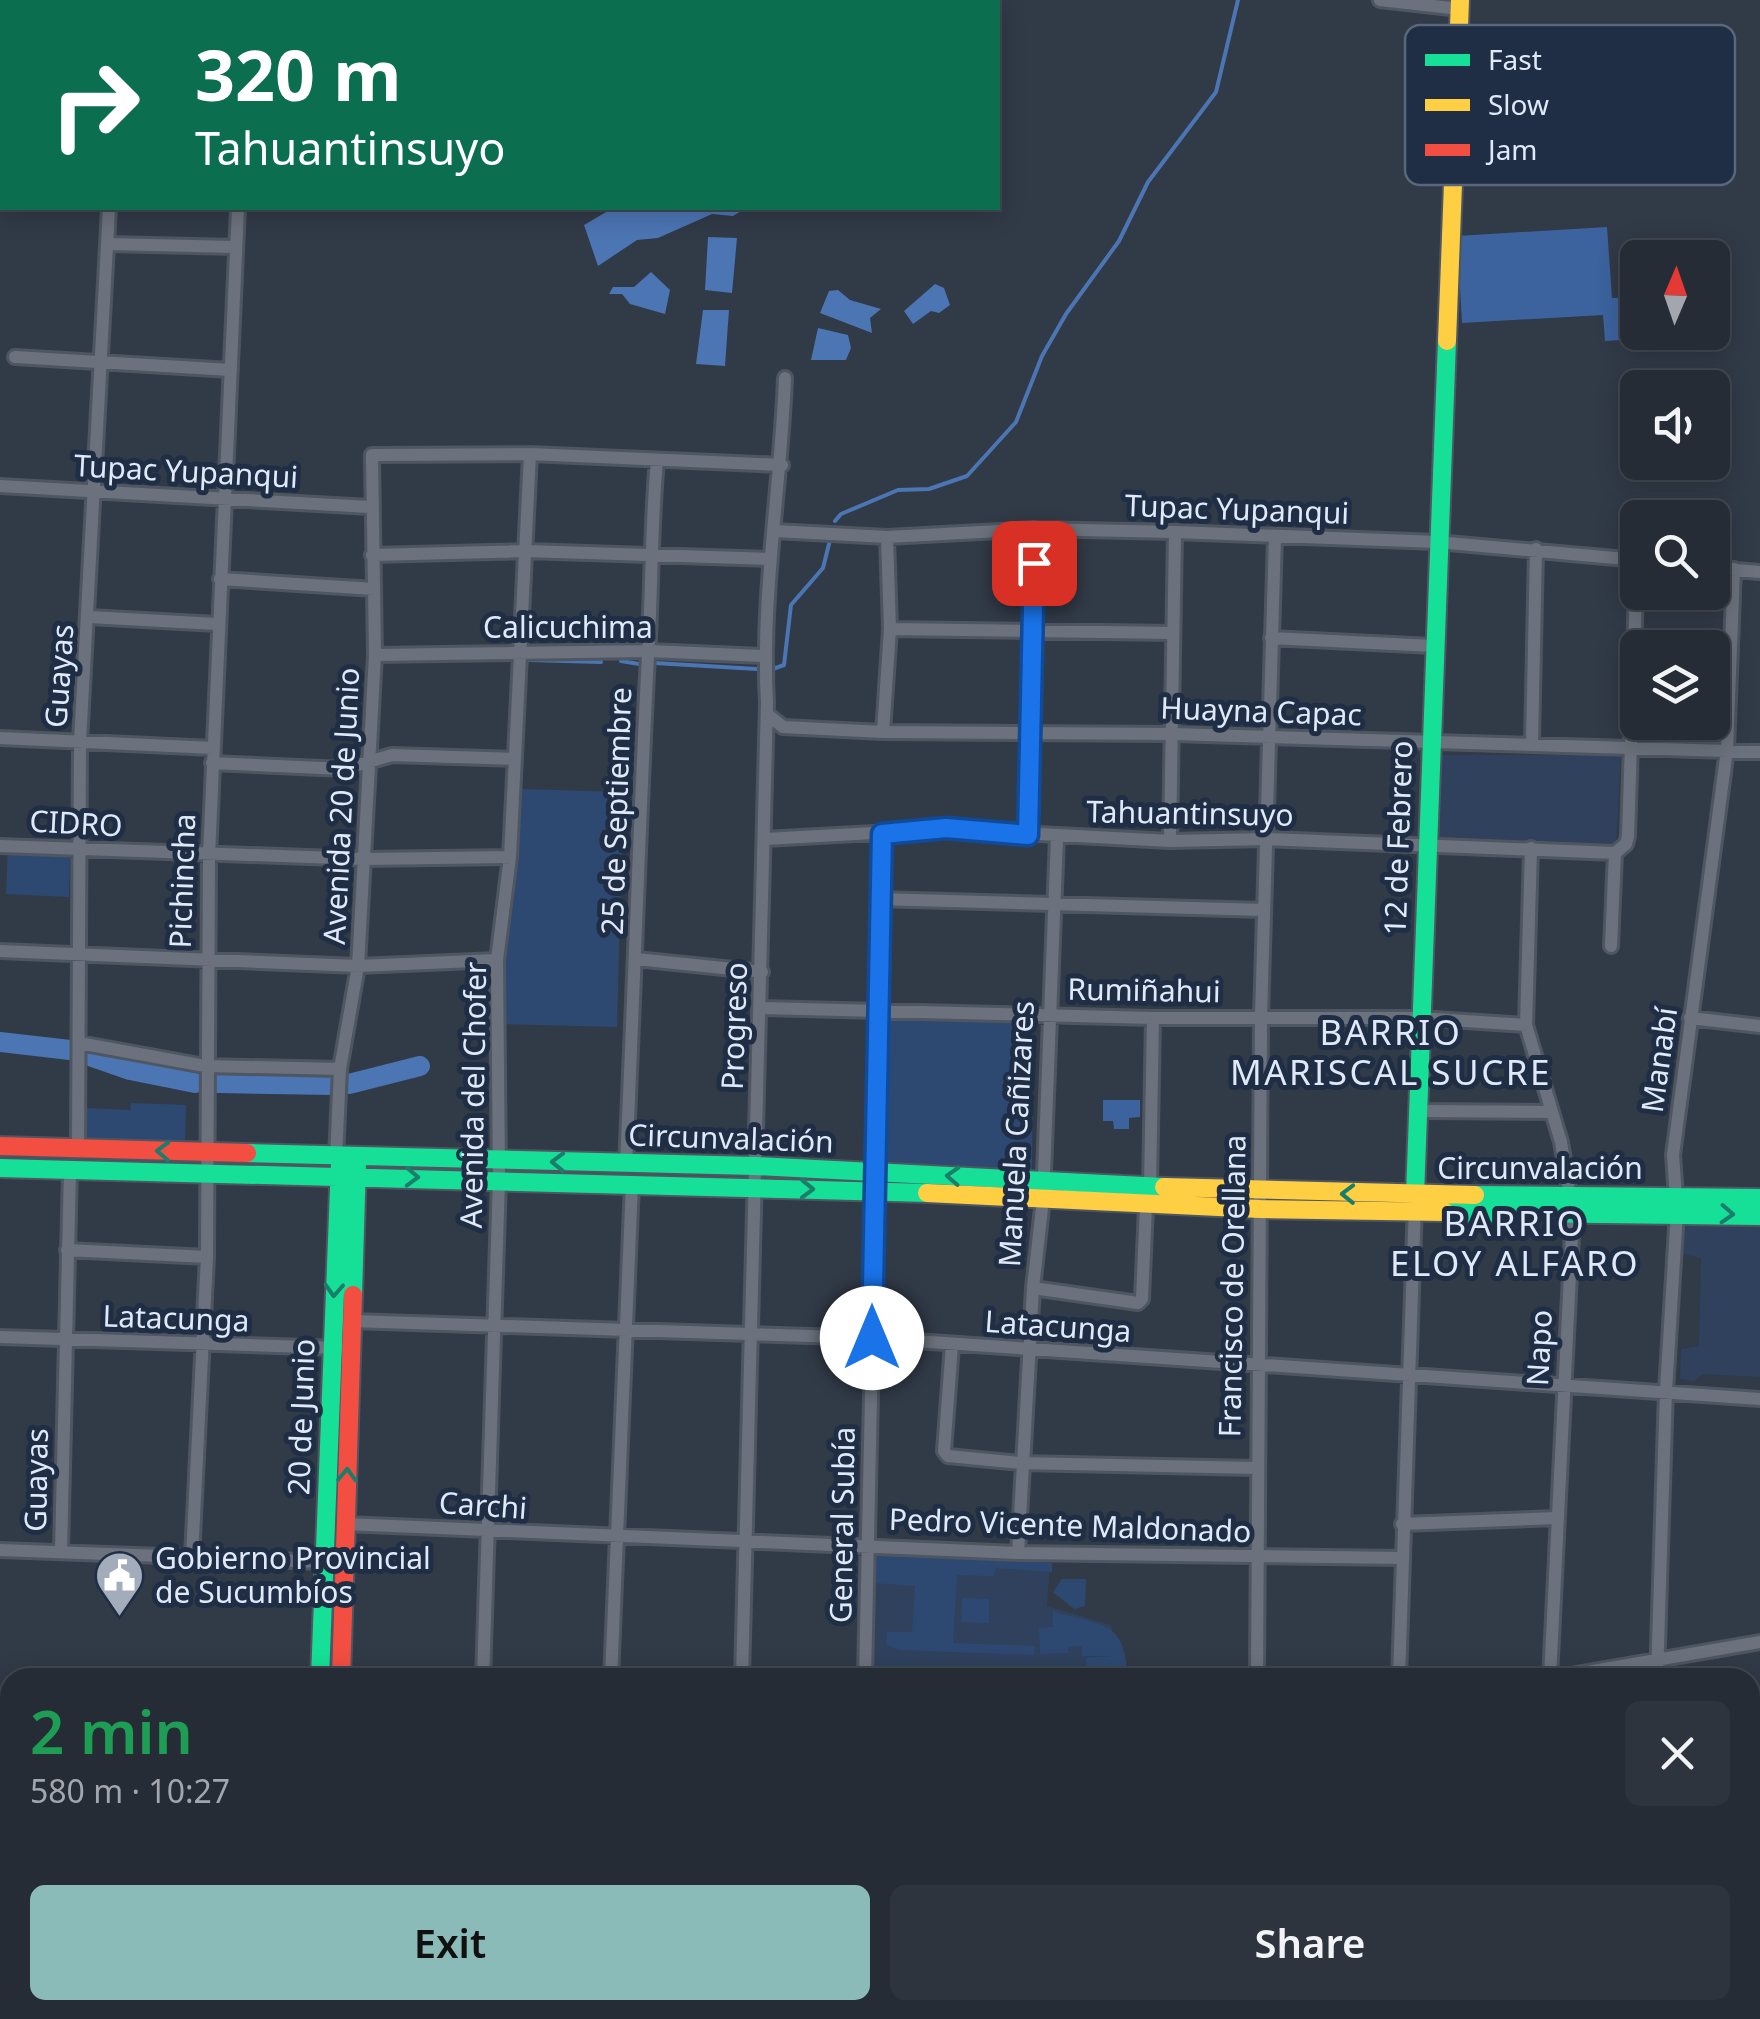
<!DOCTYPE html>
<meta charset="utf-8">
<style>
body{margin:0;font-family:"Noto Sans",sans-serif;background:#2d343d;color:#f1f3f6;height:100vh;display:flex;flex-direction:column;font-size:38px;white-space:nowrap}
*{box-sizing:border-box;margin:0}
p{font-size:32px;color:#a3a7ad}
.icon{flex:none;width:55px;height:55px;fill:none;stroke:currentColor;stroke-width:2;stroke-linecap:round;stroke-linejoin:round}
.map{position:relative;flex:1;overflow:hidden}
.side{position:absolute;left:0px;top:1668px;width:1760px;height:352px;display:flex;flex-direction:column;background:#252c35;border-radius:30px 30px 0 0;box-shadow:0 5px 25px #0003,0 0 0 2px #424850}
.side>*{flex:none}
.top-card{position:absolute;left:0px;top:0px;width:1000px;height:210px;box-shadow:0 5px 25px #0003,0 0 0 2px #424850;background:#0b6e4f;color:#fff;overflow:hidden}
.needle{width:65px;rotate:2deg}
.controls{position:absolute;left:1620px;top:240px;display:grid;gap:20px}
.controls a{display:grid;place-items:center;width:110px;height:110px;border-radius:15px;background:#252c35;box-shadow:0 5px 25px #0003,0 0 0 2px #424850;font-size:50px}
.pin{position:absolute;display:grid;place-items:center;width:85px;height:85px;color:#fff;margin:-42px;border-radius:20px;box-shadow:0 5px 15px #0006}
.me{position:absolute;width:110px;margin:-55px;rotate:0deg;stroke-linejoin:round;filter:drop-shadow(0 0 8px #0008)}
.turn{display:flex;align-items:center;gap:35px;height:210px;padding:0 30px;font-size:45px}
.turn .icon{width:130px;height:130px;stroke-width:2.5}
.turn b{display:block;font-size:70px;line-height:85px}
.round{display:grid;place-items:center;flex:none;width:105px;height:105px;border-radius:15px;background:#2d343d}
.headline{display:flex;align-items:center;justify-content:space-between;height:170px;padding:0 30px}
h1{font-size:60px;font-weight:600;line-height:75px;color:#1e9e55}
.cta{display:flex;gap:20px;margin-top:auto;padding:20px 30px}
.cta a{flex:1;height:115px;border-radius:15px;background:#8bbbb9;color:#111;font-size:40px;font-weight:600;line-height:115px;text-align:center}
.cta a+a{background:#2d343d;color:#f1f3f6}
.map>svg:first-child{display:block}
.built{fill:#2f415d}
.green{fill:#2e4971}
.forest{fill:#3c639e}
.water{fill:#4c75b3}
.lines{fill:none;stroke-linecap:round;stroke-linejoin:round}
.stream{stroke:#4c75b3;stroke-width:4}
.river{stroke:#4c75b3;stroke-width:20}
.street-casing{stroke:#4e5661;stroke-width:18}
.fast-casing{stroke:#4e5661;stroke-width:22}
.slow-casing{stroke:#4e5661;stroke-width:22}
.jam-casing{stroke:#4e5661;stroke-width:22}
.street{stroke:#6c727d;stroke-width:12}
.fast{stroke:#16e098;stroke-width:18}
.slow{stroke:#ffcf43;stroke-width:18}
.jam{stroke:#f24e42;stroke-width:18}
.oneway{stroke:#1b7e6a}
.route-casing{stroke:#114b97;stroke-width:25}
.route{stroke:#1a73e8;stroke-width:18}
.labels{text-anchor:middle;stroke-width:10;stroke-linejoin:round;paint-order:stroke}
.street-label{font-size:30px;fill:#dfe9f9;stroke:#1f2e45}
.poi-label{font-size:30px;fill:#dfe9f9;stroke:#1f2e45;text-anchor:start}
.quarter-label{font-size:35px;letter-spacing:2.5px;fill:#dfe9f9;stroke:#1f2e45}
.key{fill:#1f2e45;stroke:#59667b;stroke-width:2.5}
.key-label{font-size:28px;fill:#dfe9f9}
</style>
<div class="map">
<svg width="1760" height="2019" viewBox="0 0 1760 2019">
<rect width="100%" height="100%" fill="#313a47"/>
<path class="built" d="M1441 755H1621L1616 844 1439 837Z
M1689 1225 1760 1226V1377L1703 1374 1694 1381 1680 1379 1681 1349 1699 1346 1701 1258 1683 1254 1684 1229Z
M877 1553 1050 1562 1047 1606 1111 1625 1124 1677 867 1678 868 1555Z"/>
<path class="green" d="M520 789 623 792 617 1027 499 1024V952L508 935Z
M8 848 70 852 69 897 6 894Z
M878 1014 1033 1018 1032 1171 877 1164Z
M131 1103 186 1105 185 1144 84 1140 86 1108 130 1110Z
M877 1553 1052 1563V1572L995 1568 994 1576 957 1575 953 1643 1035 1646 1034 1655 899 1650 887 1645V1632H912L915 1586 875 1583Z
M1062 1579H1086L1085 1606 1074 1609 1053 1592Z
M962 1598 989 1599V1623L961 1622Z
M1053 1611C1104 1627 1124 1619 1128 1677H1087L1086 1658 1113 1656H1082V1646L1068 1647V1653L1040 1654 1039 1628 1053 1627Z
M0 1781 10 1782V1932H0Z"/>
<path class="forest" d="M1607 227 1612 298 1637 297 1638 332 1655 333V338L1605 341 1603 315 1462 323 1457 236Z
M1103 1100H1140V1117L1129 1118V1129H1114L1113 1121H1103Z"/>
<path class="water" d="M613 208H746L733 216 712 214 658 238 637 240 598 266 584 225Z
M708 237 737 238 732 293 705 290Z
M651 272 670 290 665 314 630 304 622 294H609L613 287H634Z
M935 284 944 288 950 305 939 313 931 311 913 324 904 311Z
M838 290 850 300 881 309 870 318 872 333 820 313 829 291Z
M703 310H729L725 366 696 364Z
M818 328 848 335 851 348 846 360H811Z"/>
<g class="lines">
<path class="stream" d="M835 521 841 514 898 490 929 489 967 476 1016 422 1042 356 1066 314 1119 241 1148 182 1216 92 1238 0
M529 660 601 662
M621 661 639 664
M655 663 757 669
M770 670 784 665 791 605 823 568 830 540"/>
<path class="river" d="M0 1042 70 1050
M84 1054 130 1070 195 1083
M218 1083 332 1085
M349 1084 420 1066"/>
<defs>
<path id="street" d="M1380 0 1460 9
M111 2V0
M247 2V0
M108 244 236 247
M15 357 231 370
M0 486 370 507
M775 531 887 537 1035 529 1175 532 1437 542 1637 560 1628 836 1626 844 1615 853
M372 555 526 551 770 559
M1712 568 1760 572
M220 579 374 589
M89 617 217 624
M890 629 1173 633
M1271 638 1433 646
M375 655 649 651 763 656
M767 714 783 727 883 732 1173 734 1760 752
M883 732 890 629 887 537
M0 738 213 748
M1532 744 1536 549
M212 763 344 769 392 755 515 759
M1028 835 1035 529
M765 839 946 829 1170 841 1267 839 1615 853
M1170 841 1175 532
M0 846 363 859 510 857
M1531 848 1526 1025 1561 1142 1573 1214 1550 1678
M879 899 1264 910
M1611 946 1615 853
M0 951 358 966 497 960
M636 959 762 972
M762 1008 1153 1018H1420L1526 1025
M1690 1018 1760 1026
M79 1043 205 1066 340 1069
M1419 1111 1552 1112
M78 1148 80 742 109 208
M336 1158 340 1069 358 966 369 765 375 655 372 455 530 454 782 465
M626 1164C634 994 639 825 648 656 652 591 651 525 657 460
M1150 1188 1153 1018
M67 1250 207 1257
M1033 1288 1138 1303 1142 1299 1146 1206
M352 1321 872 1338 1760 1399
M0 1337 338 1348
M952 1345 944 1451 948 1456 1021 1463 1257 1468
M345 1524 1018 1553 1401 1558
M1402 1524 1556 1518
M0 1550 325 1562
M61 1552 70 1170
M1018 1553 1033 1288 1043 1199 1057 837
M192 1557 207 1257 209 855 238 208
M483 1678 499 1180 497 960 510 857 530 454
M611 1678 632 1184
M742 1678 767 703C761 594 781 487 785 378
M865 1678 883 834
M1257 1678 1261 1018 1275 536
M1399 1678 1415 1203
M1553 1678 1760 1642
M1657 1678 1666 1390 1677 1212 1673 1155 1727 750 1734 569
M1750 1733 1760 1732
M1750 1872 1760 1873
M0 1968 10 1969
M510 2010V2019
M601 2010 602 2019
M962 2010 965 2019
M1072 2010 1077 2019
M1251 2010V2019
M53 2019 54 2010
M180 2019V2010
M735 2019V2010
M857 2019 858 2010
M1389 2019V2010
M1540 2019V2010
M1653 2019V2010
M1758 2019 1760 1996"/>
<path id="fast" d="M247 1153 755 1166 1164 1187
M0 1168 927 1193
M1415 1195 1447 341
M1475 1195 1760 1198
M1445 1212 1760 1216
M353 1295 357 1163
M320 1678 340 1163
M312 2010V2019
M332 2010V2019"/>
<path id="slow" d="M1447 341 1460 0
M1164 1187 1475 1195
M927 1193 1260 1209 1445 1212"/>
<path id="jam" d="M0 1146 247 1153
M341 1678 353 1295"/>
</defs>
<use href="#street" class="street-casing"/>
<use href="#fast" class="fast-casing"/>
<use href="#slow" class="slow-casing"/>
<use href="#jam" class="jam-casing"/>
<use href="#street" class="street"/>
<use href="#fast" class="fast"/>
<use href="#slow" class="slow"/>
<use href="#jam" class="jam"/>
</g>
<defs><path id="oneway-chevron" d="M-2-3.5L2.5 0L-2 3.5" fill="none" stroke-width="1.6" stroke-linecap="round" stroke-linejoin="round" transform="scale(2.5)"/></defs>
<g class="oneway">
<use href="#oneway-chevron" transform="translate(163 1151) rotate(-178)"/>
<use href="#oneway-chevron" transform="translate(558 1162) rotate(-179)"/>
<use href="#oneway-chevron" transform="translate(953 1176) rotate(-177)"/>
<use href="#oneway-chevron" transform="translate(412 1177) rotate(2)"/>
<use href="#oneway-chevron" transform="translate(807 1189) rotate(1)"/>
<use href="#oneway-chevron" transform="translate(1348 1194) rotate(-179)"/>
<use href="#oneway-chevron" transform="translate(1727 1214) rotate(3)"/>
<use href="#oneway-chevron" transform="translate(334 1290) rotate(93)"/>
<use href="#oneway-chevron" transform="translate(347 1475) rotate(-88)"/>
</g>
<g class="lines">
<defs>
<path id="route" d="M872 1338 882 834 946 828 1028 835 1034 563"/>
</defs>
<use href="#route" class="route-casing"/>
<use href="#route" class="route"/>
</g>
<defs>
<symbol id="civic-pin" viewBox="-11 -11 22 30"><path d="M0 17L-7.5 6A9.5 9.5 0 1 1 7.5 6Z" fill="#a2acbb" stroke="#1f2e45"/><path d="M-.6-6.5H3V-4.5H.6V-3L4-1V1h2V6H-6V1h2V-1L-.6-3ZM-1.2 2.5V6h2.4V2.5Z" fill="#fff"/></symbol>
</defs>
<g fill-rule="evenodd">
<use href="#civic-pin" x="92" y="1548" width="55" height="75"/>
</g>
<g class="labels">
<g class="street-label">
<text transform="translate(186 472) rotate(3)" y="10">Tupac Yupanqui</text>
<text transform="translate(1237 510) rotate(2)" y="10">Tupac Yupanqui</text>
<text x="568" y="638">Calicuchima</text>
<text transform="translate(60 676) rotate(-86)" y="10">Guayas</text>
<text transform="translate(1261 712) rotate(2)" y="10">Huayna Capac</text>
<text transform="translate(342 806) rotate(-87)" y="10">Avenida 20 de Junio</text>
<text transform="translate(617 811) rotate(-88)" y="10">25 de Septiembre</text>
<text transform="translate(1190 814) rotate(1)" y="10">Tahuantinsuyo</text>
<text transform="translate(76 824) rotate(3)" y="10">CIDRO</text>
<text transform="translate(1399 838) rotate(-88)" y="10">12 de Febrero</text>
<text transform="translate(183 881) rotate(-88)" y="10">Pichincha</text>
<text transform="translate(1144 991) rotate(1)" y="10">Rumiñahui</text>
<text transform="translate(735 1026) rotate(-88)" y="10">Progreso</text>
<text transform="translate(1660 1060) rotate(-82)" y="10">Manabí</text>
<text transform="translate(474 1095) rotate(-89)" y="10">Avenida del Chofer</text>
<text transform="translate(1017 1134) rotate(-87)" y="10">Manuela Cañizares</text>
<text transform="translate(731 1139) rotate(2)" y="10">Circunvalación</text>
<text x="1540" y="1179">Circunvalación</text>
<text transform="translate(1233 1286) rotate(-89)" y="10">Francisco de Orellana</text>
<text transform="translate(176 1319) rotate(2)" y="10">Latacunga</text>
<text transform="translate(1058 1327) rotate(4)" y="10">Latacunga</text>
<text transform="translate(1540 1348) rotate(-87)" y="10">Napo</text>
<text transform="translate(302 1417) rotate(-88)" y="10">20 de Junio</text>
<text transform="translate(37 1480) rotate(-89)" y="10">Guayas</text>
<text transform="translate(483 1506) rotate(4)" y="10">Carchi</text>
<text transform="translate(843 1525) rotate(-89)" y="10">General Subía</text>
<text transform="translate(1070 1526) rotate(2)" y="10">Pedro Vicente Maldonado</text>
</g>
<g class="poi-label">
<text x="155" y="1569">Gobierno Provincial<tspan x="155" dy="34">de Sucumbíos</tspan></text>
</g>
<g class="quarter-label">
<text x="1391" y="1045">BARRIO<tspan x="1391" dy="40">MARISCAL SUCRE</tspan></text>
<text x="1515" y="1236">BARRIO<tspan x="1515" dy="40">ELOY ALFARO</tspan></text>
</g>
</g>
<rect x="1405" y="25" width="330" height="160" rx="15" class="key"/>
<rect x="1425" y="54" width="45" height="12" fill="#16e098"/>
<rect x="1425" y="99" width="45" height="12" fill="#ffcf43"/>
<rect x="1425" y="144" width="45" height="12" fill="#f24e42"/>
<g class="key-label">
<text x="1488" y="70">Fast</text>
<text x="1488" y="115">Slow</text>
<text x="1488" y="160">Jam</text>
</g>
</svg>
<div class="controls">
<a><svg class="needle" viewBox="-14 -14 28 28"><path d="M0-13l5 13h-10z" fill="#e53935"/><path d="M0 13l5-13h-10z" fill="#a3a7ad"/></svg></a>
<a><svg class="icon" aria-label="sound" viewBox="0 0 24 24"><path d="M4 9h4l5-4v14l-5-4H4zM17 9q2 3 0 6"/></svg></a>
<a><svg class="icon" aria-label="search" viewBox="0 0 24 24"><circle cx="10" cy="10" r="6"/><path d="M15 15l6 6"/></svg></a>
<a><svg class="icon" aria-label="layers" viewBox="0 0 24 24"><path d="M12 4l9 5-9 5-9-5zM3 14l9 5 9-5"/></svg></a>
</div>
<div class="pin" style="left:1034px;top:563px;background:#d93025"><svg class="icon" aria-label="arrive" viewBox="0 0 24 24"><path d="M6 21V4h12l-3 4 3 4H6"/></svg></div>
<svg class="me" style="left:872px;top:1338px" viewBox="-20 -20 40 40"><circle r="19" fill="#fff"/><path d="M0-13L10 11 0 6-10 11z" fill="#1a73e8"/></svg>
<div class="top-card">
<div class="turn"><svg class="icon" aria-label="right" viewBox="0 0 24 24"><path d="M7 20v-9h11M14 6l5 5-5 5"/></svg><div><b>320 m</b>Tahuantinsuyo</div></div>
</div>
<section class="side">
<div class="headline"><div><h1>2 min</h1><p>580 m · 10:27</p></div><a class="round"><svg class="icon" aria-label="close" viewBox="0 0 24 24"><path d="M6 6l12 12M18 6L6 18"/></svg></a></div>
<div class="cta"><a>Exit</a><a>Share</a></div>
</section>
</div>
